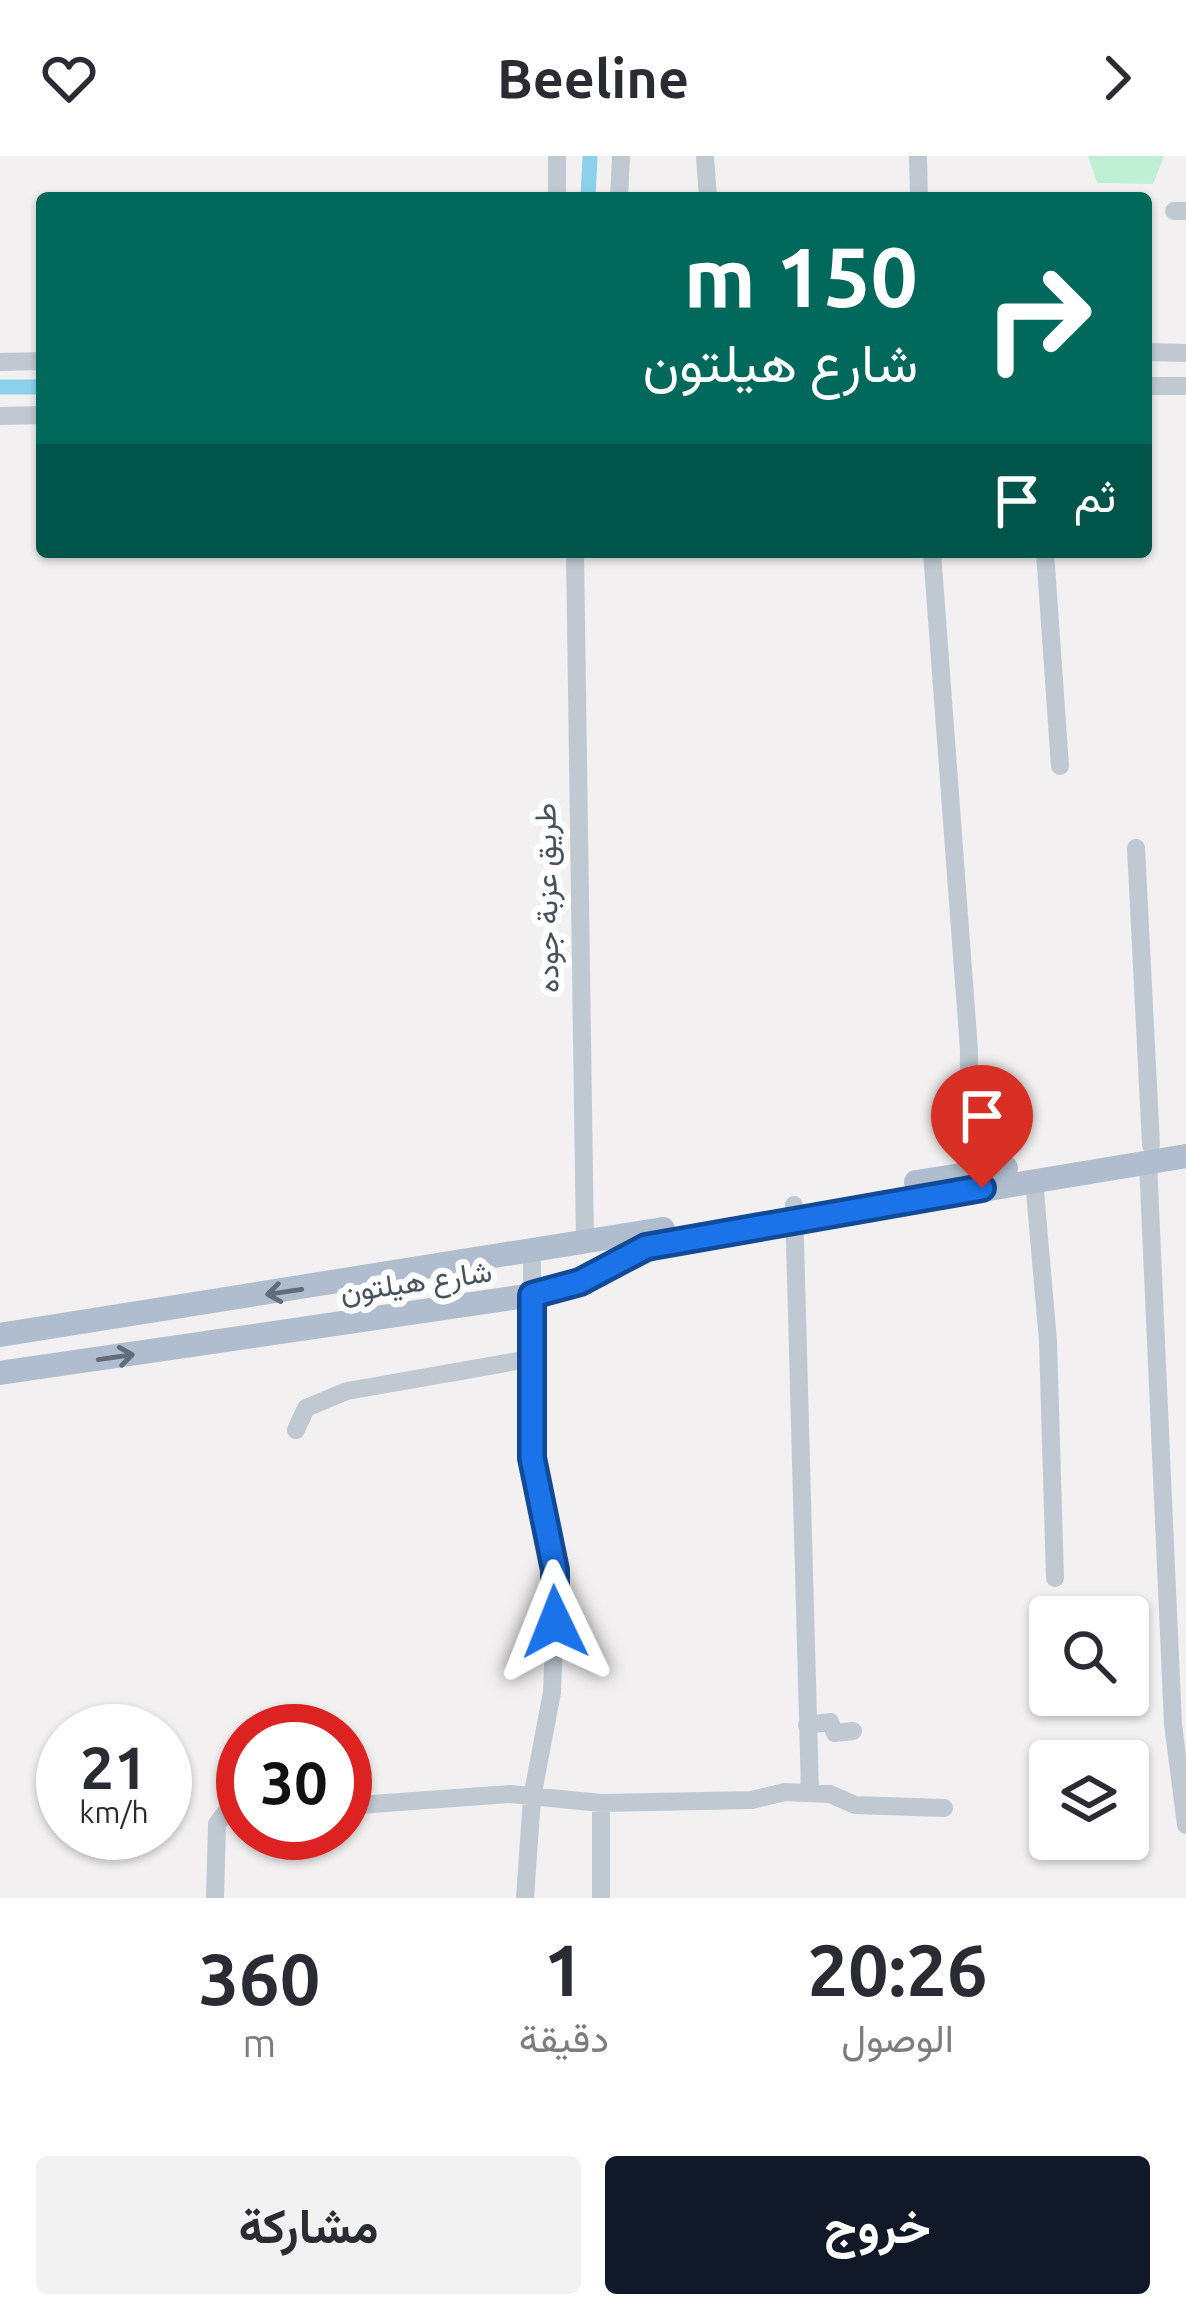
<!DOCTYPE html>
<html lang="ar">
<meta charset="utf-8">
<style>
body{margin:0;font-family:Ubuntu,Vazirmatn,sans-serif;background:#f2f2f3;color:#2b2b33;direction:rtl;height:100vh;display:flex;flex-direction:column;font-size:45px;white-space:nowrap}
*{box-sizing:border-box;margin:0}
p{font-size:39px;color:#7c7c81}
.icon{flex:none;width:66px;height:66px;fill:none;stroke:currentColor;stroke-width:2;stroke-linecap:round;stroke-linejoin:round}
.map{position:relative;height:1742px;overflow:hidden;direction:ltr}
.panel{display:flex;flex-direction:column;background:#fff;flex:1}
.panel>*{flex:none}
.guide{position:absolute;left:36px;top:36px;width:1116px;height:366px;border-radius:12px;box-shadow:0 3px 9px #0004;direction:rtl;background:#00695c;color:#fff;overflow:hidden}
.buttons{position:absolute;left:1029px;top:1440px;display:grid;gap:24px}
.buttons a{display:grid;place-items:center;width:120px;height:120px;border-radius:12px;background:#fff;box-shadow:0 3px 9px #0004;font-size:60px}
.speed{position:absolute;left:36px;top:1548px;display:flex;gap:24px;font-size:60px;font-weight:700;text-align:center}
.speed>*{display:grid;place-content:center;width:156px;height:156px;border-radius:50%;background:#fff;box-shadow:0 3px 9px #0004;line-height:1}
.speed small{font-size:30px;font-weight:400}
.speed .limit{border:18px solid #d22;background:#fff;color:#111}
.pin{position:absolute;display:grid;place-items:center;width:102px;height:102px;color:#fff;margin:-123px -51px;border-radius:50% 50% 50% 0;rotate:-45deg;box-shadow:0 0 12px #0007}
.pin .icon{rotate:45deg}
.me{position:absolute;width:132px;margin:-66px;rotate:358deg;stroke-linejoin:round;filter:drop-shadow(0 0 9px #0008)}
.turn{display:flex;align-items:center;gap:42px;height:252px;padding:0 36px;font-size:54px}
.turn .icon{width:156px;height:156px;stroke-width:2.5}
.turn b{display:block;font-size:84px;line-height:102px}
.then{display:flex;align-items:center;height:114px;padding:0 36px;background:#0003;gap:24px;font-size:45px}
.eta{display:flex;justify-content:space-evenly;align-items:center;height:204px;text-align:center}
.eta b{font-size:72px;font-weight:700;line-height:84px}
.action{display:flex;gap:24px;margin-top:auto;padding:24px 36px}
.action a{flex:1;height:138px;border-radius:12px;background:#111827;color:#fff;font-size:48px;font-weight:700;line-height:138px;text-align:center}
.action a+a{background:#f2f2f3;color:#2b2b33}
header{display:flex;justify-content:space-between;align-items:center;height:156px;padding:0 36px;background:#fff;font-size:54px;font-weight:700}
.map>svg:first-child{display:block}
.green{fill:#bfefd5}
.lines{fill:none;stroke-linecap:round;stroke-linejoin:round}
.canal{stroke:#8cd1ec;stroke-width:15}
.minor{stroke:#c0c9d1;stroke-width:18}
.major{stroke:#b0bdce;stroke-width:24}
.oneway{stroke:#626d79}
.route-casing{stroke:#114b97;stroke-width:30}
.route{stroke:#1a73e8;stroke-width:21}
.labels{text-anchor:middle;stroke-width:12;stroke-linejoin:round;paint-order:stroke}
.street-label{font-size:30px;fill:#48525d;stroke:#fff}
</style>
<header><svg class="icon" aria-label="forward" viewBox="0 0 24 24"><path d="M9 5l7 7-7 7"/></svg>Beeline<svg class="icon" aria-label="heart" viewBox="0 0 24 24"><path d="M12 20l-8-8c-3-5 5-10 8-4 3-6 11-1 8 4z"/></svg></header>
<div class="map">
<svg width="1186" height="1742" viewBox="0 0 1186 1742">
<rect width="100%" height="100%" fill="#f2f0f0"/>
<path class="green" d="M1088 0H1164L1153 28 1097 27Z"/>
<g class="lines">
<path class="canal" d="M588 42 590 0
M0 231H42"/>
<path class="minor" d="M557 0V42
M705 0 708 42
M918 0 919 42
M619 42 621 0
M1174 55H1186
M1146 196 1186 197
M0 206 42 205
M1146 230H1186
M0 260 42 259
M575 396 585 1088
M932 396 969 894 968 1017
M1045 396 1060 610
M1136 692 1151 989
M1148 1006 1173 1568 1186 1669
M1034 1024 1048 1185 1055 1422
M794 1049 810 1636
M296 1274 306 1252 347 1235 529 1203
M807 1569 830 1566 835 1577 853 1575
M345 1650 510 1638 601 1647 752 1644 785 1636 830 1638 855 1649 944 1652
M215 1742 217 1668 226 1656 243 1653
M525 1742 532 1642 552 1536 556 1430 532 1302V1097
M601 1742V1647"/>
<path class="major" d="M916 1026 1006 1012
M0 1179 663 1073
M0 1217 533 1139 580 1126 664 1087 1186 1000"/>
</g>
<defs><path id="oneway-shaft" d="M-6 0H5M1.5-3L5.5 0L1.5 3" fill="none" stroke-width="1.6" stroke-linecap="round" stroke-linejoin="round" transform="scale(3)"/></defs>
<g class="oneway">
<use href="#oneway-shaft" transform="translate(284 1136) rotate(172)"/>
<use href="#oneway-shaft" transform="translate(116 1201) rotate(-8)"/>
</g>
<g class="lines">
<defs>
<path id="route" d="M555 1466V1414L532 1302V1139L580 1126 646 1091 982 1032"/>
</defs>
<use href="#route" class="route-casing"/>
<use href="#route" class="route"/>
</g>
<g class="labels">
<g class="street-label">
<text transform="translate(547 742) rotate(-91)" y="10">طريق عزبة جوده</text>
<text transform="translate(416 1126) rotate(-8)" y="10">شارع هيلتون</text>
</g>
</g>
</svg>
<div class="buttons">
<a><svg class="icon" aria-label="search" viewBox="0 0 24 24"><circle cx="10" cy="10" r="6"/><path d="M15 15l6 6"/></svg></a>
<a><svg class="icon" aria-label="layers" viewBox="0 0 24 24"><path d="M12 4l9 5-9 5-9-5zM3 14l9 5 9-5"/></svg></a>
</div>
<div class="speed"><div>21<small>km/h</small></div><div class="limit">30</div></div>
<div class="pin" style="left:982px;top:1032px;background:#d93025"><svg class="icon" aria-label="arrive" viewBox="0 0 24 24"><path d="M6 21V4h12l-3 4 3 4H6"/></svg></div>
<svg class="me" style="left:555px;top:1466px" viewBox="-20 -20 40 40"><path d="M0-17L14 15 0 8-14 15z" fill="#1a73e8" stroke="#fff" stroke-width="4"/></svg>
<div class="guide">
<div class="turn"><svg class="icon" aria-label="right" viewBox="0 0 24 24"><path d="M7 20v-9h11M14 6l5 5-5 5"/></svg><div><b>150 m</b>شارع هيلتون</div></div>
<div class="then">ثم<svg class="icon" aria-label="arrive" viewBox="0 0 24 24"><path d="M6 21V4h12l-3 4 3 4H6"/></svg></div>
</div>
</div>
<section class="panel">
<div class="eta">
<div><b>20:26</b><p>الوصول</p></div>
<div><b>1</b><p>دقيقة</p></div>
<div><b>360</b><p>m</p></div>
</div>
<div class="action"><a>خروج</a><a>مشاركة</a></div>
</section>
